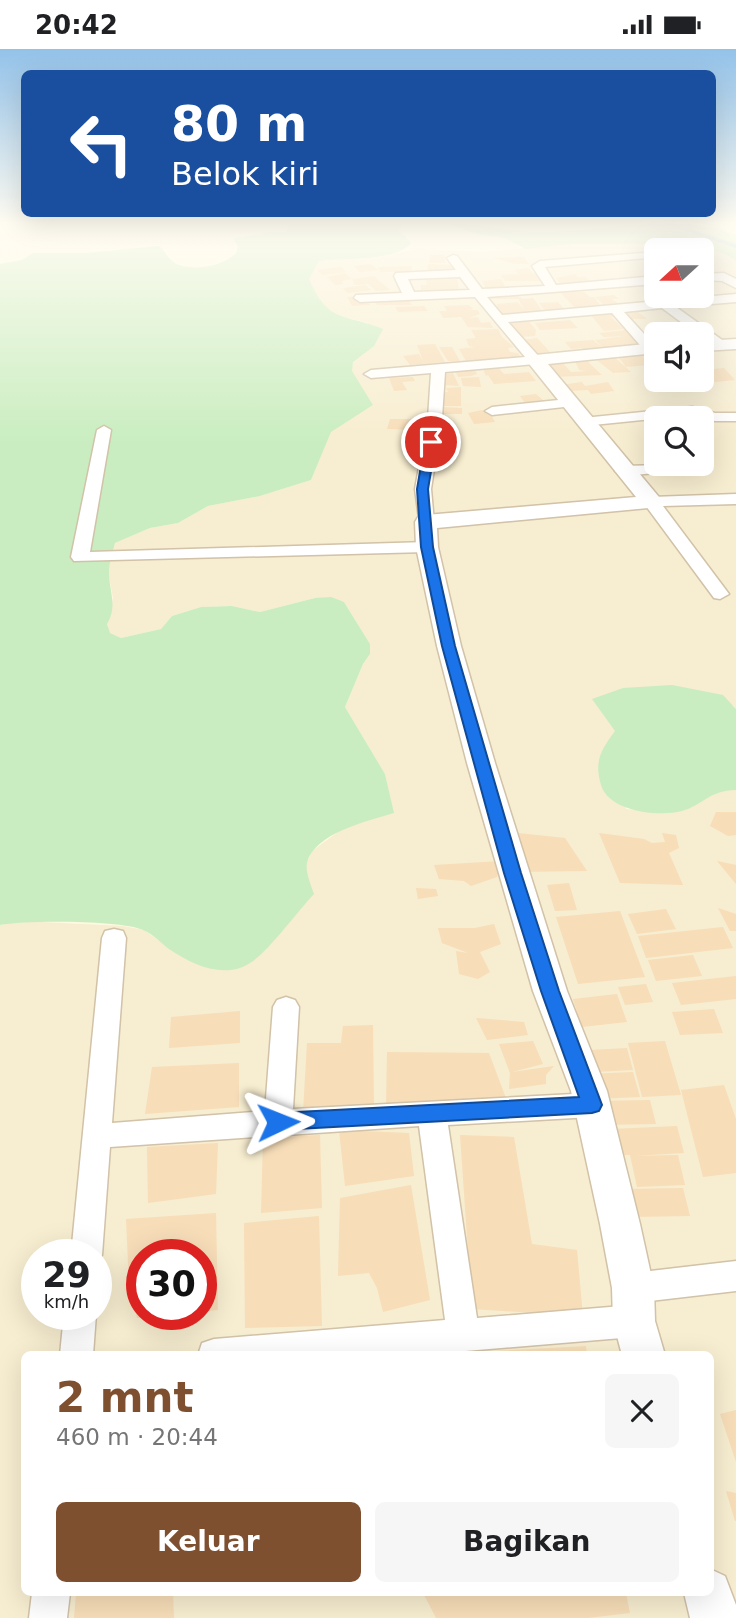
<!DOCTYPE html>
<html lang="id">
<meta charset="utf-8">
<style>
body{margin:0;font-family:"DejaVu Sans",sans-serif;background:#f6f6f6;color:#202124;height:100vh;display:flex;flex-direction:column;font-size:26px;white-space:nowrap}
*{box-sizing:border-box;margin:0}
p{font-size:23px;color:#757577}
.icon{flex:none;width:38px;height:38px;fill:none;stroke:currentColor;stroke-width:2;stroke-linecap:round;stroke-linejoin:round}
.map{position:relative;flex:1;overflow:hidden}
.drawer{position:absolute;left:21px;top:1302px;width:693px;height:245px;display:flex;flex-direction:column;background:#fff;border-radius:10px;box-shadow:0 7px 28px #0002}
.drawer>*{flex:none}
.hud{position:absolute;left:21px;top:21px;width:695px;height:147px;border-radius:10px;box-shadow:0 7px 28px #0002;background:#1a4fa0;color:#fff;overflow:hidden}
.needle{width:46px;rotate:249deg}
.fabs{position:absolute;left:644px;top:189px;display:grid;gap:14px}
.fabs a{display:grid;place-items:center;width:70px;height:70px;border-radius:10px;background:#fff;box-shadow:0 7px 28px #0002;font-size:35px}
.speed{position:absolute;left:21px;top:1190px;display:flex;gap:14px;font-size:35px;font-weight:700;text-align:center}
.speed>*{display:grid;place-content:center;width:91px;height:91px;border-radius:50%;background:#fff;box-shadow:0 7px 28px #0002;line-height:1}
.speed small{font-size:18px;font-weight:400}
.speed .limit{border:10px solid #d22;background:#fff;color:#111}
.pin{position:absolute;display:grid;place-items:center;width:60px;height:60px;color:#fff;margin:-30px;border:4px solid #fff;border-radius:50%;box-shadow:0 2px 7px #0007}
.me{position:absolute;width:77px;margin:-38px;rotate:88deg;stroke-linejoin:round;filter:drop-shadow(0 0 5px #0008)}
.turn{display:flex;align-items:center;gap:24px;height:147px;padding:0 35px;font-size:32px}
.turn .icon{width:91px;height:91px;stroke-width:2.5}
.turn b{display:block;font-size:49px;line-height:60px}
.round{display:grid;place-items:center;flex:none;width:74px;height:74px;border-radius:10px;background:#f6f6f6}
.head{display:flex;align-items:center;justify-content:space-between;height:119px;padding:0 35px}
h1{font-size:42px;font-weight:700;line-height:52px;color:#7f502f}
.button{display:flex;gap:14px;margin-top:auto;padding:14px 35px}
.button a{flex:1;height:80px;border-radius:10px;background:#7f502f;color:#fff;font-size:28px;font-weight:700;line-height:80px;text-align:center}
.button a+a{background:#f6f6f6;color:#202124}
.status{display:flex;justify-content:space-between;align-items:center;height:49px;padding:0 35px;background:#fff;direction:ltr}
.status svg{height:19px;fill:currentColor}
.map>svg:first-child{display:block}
.residential{fill:#f7edd0;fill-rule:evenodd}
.green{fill:#c9edc0}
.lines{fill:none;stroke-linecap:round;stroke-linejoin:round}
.stream{stroke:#9ac5dd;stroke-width:3.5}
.building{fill:#f7ddb8}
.minor-casing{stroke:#d1c2a8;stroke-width:3}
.tertiary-casing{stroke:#d1c2a8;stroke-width:3}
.minor{fill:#fff;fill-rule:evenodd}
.tertiary{fill:#fff;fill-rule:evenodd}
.route{fill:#1a73e8;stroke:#114b97;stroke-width:2}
</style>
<div class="status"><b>20:42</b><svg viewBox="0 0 49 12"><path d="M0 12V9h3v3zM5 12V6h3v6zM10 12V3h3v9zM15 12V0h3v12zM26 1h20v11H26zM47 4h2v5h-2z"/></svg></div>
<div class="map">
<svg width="736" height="1569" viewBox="0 0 736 1569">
<rect width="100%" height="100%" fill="#fef9e3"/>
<path class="residential" d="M571 195H691L725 205 736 212V660L733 656 616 682 626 760 666 764 684 761 708 746 722 741H736V1569H0V876L20 872 123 877 144 881 172 901 306 816 312 802 342 780 393 763 385 725 345 658 363 615 370 605V595L344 553 315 549 260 563 232 557 201 558 172 567 161 580 121 589 109 584 107 574 113 549 108 522 115 494 150 479 178 474 208 457 260 447 311 431 331 382 373 356 351 322 353 313 361 304 374 297 368 274 333 265 318 252 308 230 319 212 374 209 417 200 482 203ZM656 201H702V247H656ZM656 285H702V331H656ZM656 369H702V415H656ZM37 1206H96V1265H37ZM142 1206H201V1265H142ZM24 1306H710V1544H24Z"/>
<path class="green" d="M289 174H402L399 182 411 194C396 213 342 209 319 212L309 230C328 275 344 264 383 280L374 297 353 313 352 322 373 356 331 383 311 431 260 447 208 457 178 474 150 479 115 494C113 503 109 514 109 523 109 542 118 557 107 575L110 584 121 589 161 580 172 567 201 558 232 557 260 563 315 549 331 548 344 553 370 595V605L363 615 345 658 385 725 394 764C368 772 314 784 307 814 305 822 311 836 314 845 298 862 270 900 253 912 226 932 193 916 169 900 161 894 153 885 143 881 121 871 25 871 0 876V215L22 211 33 204H85L159 197C166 203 170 213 179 216 196 222 224 217 236 204L238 197 233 190 269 183H287Z
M447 174C481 174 509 184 544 183 609 183 675 162 736 186V212L725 205 691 195H571L526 200 505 189 477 185Z
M672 636 723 646 736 660V741C710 741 703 756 682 762 659 768 609 763 601 736 594 712 601 701 615 682L592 650 623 639Z"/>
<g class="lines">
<path class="stream" d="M667 174 736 197"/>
</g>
<path class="building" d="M430 206H444L446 214H429Z
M524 208 529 215H515L493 209Z
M371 215 378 221 360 223 354 217Z
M428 215 452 216 461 229H431L427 223Z
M411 217 412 221 405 223H380L378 218Z
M341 218 346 223 322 226 318 221Z
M528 219 533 224H538L543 232H505L501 226 519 225 515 221Z
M345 224 352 230 341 232 344 235 335 236 327 228Z
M576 225 577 228H586L590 233 560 234 556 229Z
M374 227 390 241 376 242 368 235 355 236 352 230Z
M457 230 459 240 421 241V236H427L426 231Z
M501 230 507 241H487L482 232Z
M366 236 371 241 347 244 343 239Z
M571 238 576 243H584L590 248H594L602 258 577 261 556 239Z
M486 244 514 245 523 250 533 249 544 264 499 268 492 259 497 258V255L517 253 524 260 518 250H489Z
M614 246 619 250H612L620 256 606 258 595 248Z
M362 247 370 256 352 257 347 248Z
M407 248 412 256H377L374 251Z
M558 253 566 262 547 264 539 254Z
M468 256 473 259 471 261H478L480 265 469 269 478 268 481 274 490 273 493 279 468 278 461 268 443 269 439 262H447L444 257Z
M424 257 428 262 398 263 395 258Z
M634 260 647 270H619L613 262Z
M610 262 615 267 611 268 624 280 604 282 589 264Z
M526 269 536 281 535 287 519 288 502 271Z
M570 271 578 279 540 281 535 274Z
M498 280 502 288 514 298 508 299 510 303 518 304 523 311 466 312 459 300 475 298 469 297 466 290 476 289 471 281Z
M626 281 641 297 584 301 581 299 571 300 565 293 593 291 603 299 595 291 625 287 604 288 599 284Z
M537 289 550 303 533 305 527 300 536 298H528L522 291Z
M435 295 445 313 410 316 403 307 419 305 423 312 417 296Z
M439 298H452L460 312H448Z
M641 302 647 307 643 308 650 316 626 318 616 305Z
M611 305 631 323 613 324 593 308Z
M584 309 602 326 554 328 543 313H562L571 323 587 322 579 321 574 310Z
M497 317 504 325 529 323 536 332 494 335 488 326 486 327 482 318Z
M473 318 477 325 471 327 458 328 454 319Z
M656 319V331H669L673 336 663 337 656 334 648 320Z
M724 319 735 331 707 334 702 329V321Z
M453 324 459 337 443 336 440 326Z
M413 328 415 332 402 333 407 341 394 342 389 329Z
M479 328 481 338 463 337 461 329Z
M582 333 585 337 608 333 614 342 591 345 588 341 568 342 561 336Z
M461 338V357H440L439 344 448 343 446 339Z
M536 345 544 352 525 354 520 347Z
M441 358 462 359V365H441Z
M482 361 490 364 495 373 474 375 468 364Z
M390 370H416L415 381 387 380Z
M716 763H736V786L728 787 710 777Z
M507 783 565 789 587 822 515 823Z
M599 784 644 790 652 794 665 793 662 784 676 786 679 799 669 804 683 836 620 834Z
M501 812 497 828 471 837 464 832 439 830 434 816Z
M717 812 736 816V835Z
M569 834 577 861 555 862 547 836Z
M416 839 436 840 438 847 418 850Z
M718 859 736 865V882H730Z
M666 860 676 880 637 885 628 865Z
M620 862 645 928 578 935 556 868Z
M494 875 501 895 480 903 490 923 478 930 459 925 456 902 468 904 442 894 438 879H475Z
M723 878 733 899 646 909 638 887Z
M693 906 702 927 656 932 648 911Z
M736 927V950L681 956 672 934Z
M646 935 653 953 625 956 618 938Z
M617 945 627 973 582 978 573 950Z
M714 960 723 984 680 986 672 963Z
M240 962V994L169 999 171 968Z
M476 969 524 973 528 986 487 991Z
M373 976 374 1058 303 1063 307 994H341L343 977Z
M533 992 543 1015 512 1023 554 1017 546 1026V1035L509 1040 510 1024 499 995Z
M665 992 681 1046 642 1048 628 994Z
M627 999 633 1021 595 1023 590 1001Z
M387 1003 489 1004 507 1052 386 1058Z
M239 1014V1058L145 1065 152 1018Z
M633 1023 640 1048 595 1050 589 1025Z
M724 1036 736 1070V1124L703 1128 681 1041Z
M650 1051 656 1075 600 1076 595 1052Z
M677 1077 684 1104 633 1107 678 1106 685 1136 637 1138 630 1106H618L612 1080Z
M339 1081 409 1084 414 1127 345 1137Z
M320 1086 322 1159 261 1164 263 1089Z
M460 1086 514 1088 532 1195 577 1201 583 1267 472 1260Z
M218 1094 216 1145 148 1154 147 1098Z
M411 1136 430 1251 383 1263 377 1239 369 1224 338 1227 340 1149Z
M683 1139 690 1167 632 1168 627 1140Z
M216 1164 218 1261 201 1263V1206H142V1265L156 1267 137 1269 129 1235 126 1170Z
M319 1167 322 1277 245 1279 244 1174Z
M586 1297 587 1306H478V1303Z
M736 1361V1413L720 1365Z
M726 1442 736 1444V1472H735Z
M76 1544H173L174 1569H74Z
M423 1544H626L630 1564 588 1569H436Z"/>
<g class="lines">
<defs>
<path id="minor" d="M643 204 649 207 647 209 545 218 556 236 656 227V235L487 248 502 266 736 245V253L676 258 725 293V299H715L702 289V285H697L662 259 624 263 656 298V303H646L612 264 508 273 542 311 535 315 445 323 442 369 431 440 434 473 432 477H420L415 440 428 369 431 324 371 329 364 325 371 321 525 308 475 248 360 253 354 249 356 246 402 244 394 227 396 224 456 221 447 209 453 206 457 207 482 240 545 237 532 217 540 212ZM460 228 470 241 414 243 408 230Z
M702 225 724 224 736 230V239L722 232 702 231Z
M568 350 575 354 573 357 492 366 485 362 492 358Z
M692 358 715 364H736V372H715L692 366 583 377 576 373 583 369Z
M104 377 111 381 90 503 427 493 436 498 427 503 74 512 71 508 97 381Z
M704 411 709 413 712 416 709 419 623 427 615 422 623 417 702 415Z
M736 445V455L663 457 729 545 720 550 714 549 643 453 651 448Z
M114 880 123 882 126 889 112 1074 265 1062 273 958 277 951 286 948 295 951 299 958 293 1060 592 1044 602 1048 606 1056 602 1064 592 1068 448 1076 477 1269 634 1256 645 1261 650 1272 645 1283 634 1288 418 1306H198L202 1294 214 1290 445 1271 419 1077 110 1098 102 1206 96 1216V1206H71L102 889 105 882Z
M736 1212V1242L633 1254 622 1250 617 1239 622 1228 633 1224Z
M64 1265H96L93 1306H60Z
M32 1544H70L67 1569H29Z"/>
<path id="tertiary" d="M736 290V300L702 302V292Z
M656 294V304L548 315 659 448 662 453 659 458 437 479 438 498 461 597 495 714 567 942 607 1042 640 1175 654 1239 655 1272 665 1306H622L613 1272 612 1239 600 1175 571 1042 533 942 467 714 437 597 416 498 415 473 418 468 426 466 636 448 526 311 535 306Z
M710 1520 725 1527 736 1556V1569H690L684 1544H710Z"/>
</defs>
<use href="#minor" class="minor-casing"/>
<use href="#tertiary" class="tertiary-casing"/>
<use href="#minor" class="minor"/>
<use href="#tertiary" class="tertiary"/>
</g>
<linearGradient id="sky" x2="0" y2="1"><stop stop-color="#93c2e9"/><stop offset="0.44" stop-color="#fffcf2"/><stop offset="1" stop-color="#fffcf2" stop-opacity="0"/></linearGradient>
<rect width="736" height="394" fill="url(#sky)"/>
<path class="route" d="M431 389 436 393 428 440 433 498 455 597 521 824 559 942 602 1056 599 1062 592 1064 278 1081 271 1079 268 1073 271 1067 278 1064 579 1048 541 942 504 824 442 597 421 498 417 440 425 393Z"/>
</svg>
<div class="fabs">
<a><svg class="needle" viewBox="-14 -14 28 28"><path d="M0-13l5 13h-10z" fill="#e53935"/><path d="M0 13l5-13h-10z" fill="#757577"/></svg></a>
<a><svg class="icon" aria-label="sound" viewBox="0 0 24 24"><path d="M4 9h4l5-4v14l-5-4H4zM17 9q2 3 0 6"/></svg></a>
<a><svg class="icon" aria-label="search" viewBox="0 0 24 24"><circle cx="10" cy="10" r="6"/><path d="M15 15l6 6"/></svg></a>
</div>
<div class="speed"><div>29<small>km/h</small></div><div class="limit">30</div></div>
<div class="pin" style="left:431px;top:393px;background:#d93025"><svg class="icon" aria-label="arrive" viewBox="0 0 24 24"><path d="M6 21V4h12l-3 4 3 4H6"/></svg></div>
<svg class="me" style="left:278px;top:1073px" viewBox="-20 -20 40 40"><path d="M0-17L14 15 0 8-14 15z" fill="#1a73e8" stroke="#fff" stroke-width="4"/></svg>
<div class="hud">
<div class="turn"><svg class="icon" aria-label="left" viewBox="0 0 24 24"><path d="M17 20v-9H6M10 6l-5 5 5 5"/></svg><div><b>80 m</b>Belok kiri</div></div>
</div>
<section class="drawer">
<div class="head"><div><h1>2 mnt</h1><p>460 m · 20:44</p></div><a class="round"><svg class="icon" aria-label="close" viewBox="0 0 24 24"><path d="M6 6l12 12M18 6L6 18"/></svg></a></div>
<div class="button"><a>Keluar</a><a>Bagikan</a></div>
</section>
</div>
